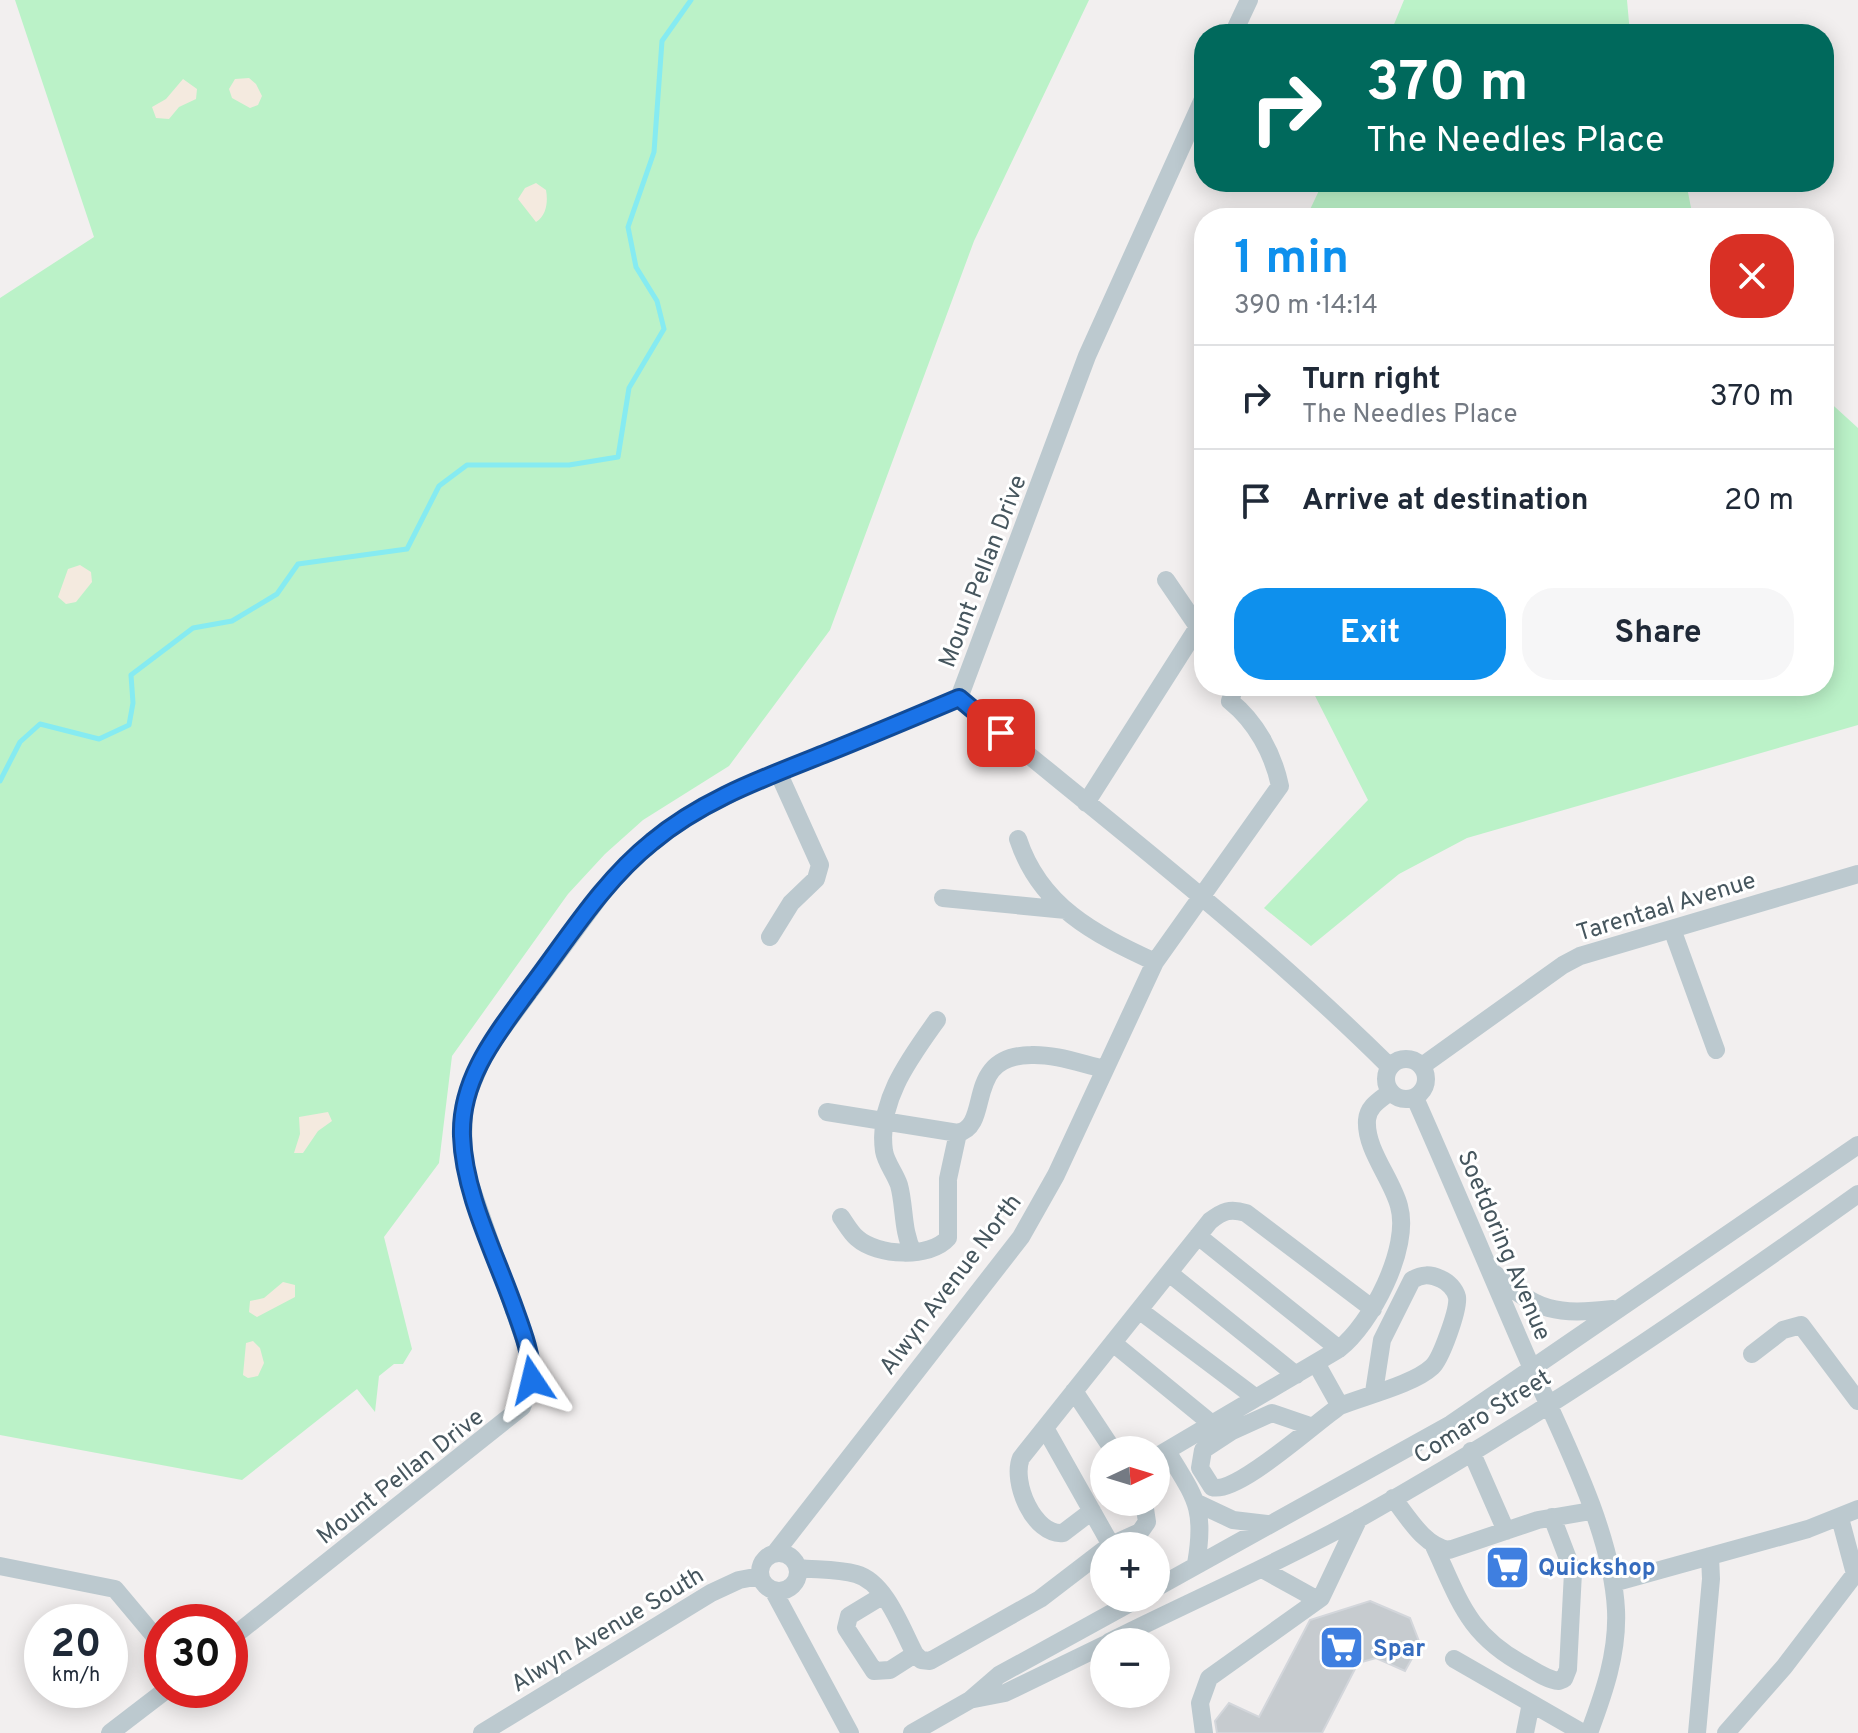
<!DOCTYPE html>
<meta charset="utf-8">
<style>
body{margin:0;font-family:Overpass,sans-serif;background:#f6f6f7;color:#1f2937;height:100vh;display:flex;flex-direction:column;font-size:30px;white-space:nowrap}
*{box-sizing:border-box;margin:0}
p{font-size:26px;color:#747a83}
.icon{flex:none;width:44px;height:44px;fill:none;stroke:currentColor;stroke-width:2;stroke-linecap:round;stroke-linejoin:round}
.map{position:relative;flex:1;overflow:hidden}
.details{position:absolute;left:1194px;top:208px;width:640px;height:488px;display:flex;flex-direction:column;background:#fff;border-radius:32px;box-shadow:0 4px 20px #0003}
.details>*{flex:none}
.banner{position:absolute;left:1194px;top:24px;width:640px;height:168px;border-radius:32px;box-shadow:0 4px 20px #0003;background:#00695c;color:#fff;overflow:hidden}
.needle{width:52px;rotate:86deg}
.controls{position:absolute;left:1090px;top:1436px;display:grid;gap:16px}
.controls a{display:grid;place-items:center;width:80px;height:80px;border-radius:50%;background:#fff;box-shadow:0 4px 20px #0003;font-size:40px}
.speed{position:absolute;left:24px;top:1604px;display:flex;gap:16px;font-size:40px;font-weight:700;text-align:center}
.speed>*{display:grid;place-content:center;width:104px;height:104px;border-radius:50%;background:#fff;box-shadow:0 4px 20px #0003;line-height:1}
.speed small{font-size:20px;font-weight:400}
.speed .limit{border:12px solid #d22;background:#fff;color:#111}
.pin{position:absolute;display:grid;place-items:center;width:68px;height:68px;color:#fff;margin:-34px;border-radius:16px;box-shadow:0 4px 12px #0006}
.me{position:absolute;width:88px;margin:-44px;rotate:350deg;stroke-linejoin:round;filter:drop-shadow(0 0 6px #0008)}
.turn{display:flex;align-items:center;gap:28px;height:168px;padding:0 40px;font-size:36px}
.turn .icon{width:104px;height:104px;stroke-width:2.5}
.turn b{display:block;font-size:56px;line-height:68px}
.round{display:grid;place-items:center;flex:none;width:84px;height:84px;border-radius:32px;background:#f6f6f7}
.summary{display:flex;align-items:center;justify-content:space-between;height:136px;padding:0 40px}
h1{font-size:48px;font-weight:700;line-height:60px;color:#0e90ed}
.cta{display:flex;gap:16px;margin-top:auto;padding:16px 40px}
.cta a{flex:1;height:92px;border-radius:32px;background:#0e90ed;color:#fff;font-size:32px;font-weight:700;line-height:92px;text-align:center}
.cta a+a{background:#f6f6f7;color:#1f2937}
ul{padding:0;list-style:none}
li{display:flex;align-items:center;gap:24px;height:104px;padding:0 40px;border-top:2px solid #e0e1e3}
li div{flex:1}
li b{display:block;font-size:30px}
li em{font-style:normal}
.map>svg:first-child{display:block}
.green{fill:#bbf2c8}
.sand{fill:#f4eadf}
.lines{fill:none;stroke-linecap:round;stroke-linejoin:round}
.stream{stroke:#86ebf1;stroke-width:5}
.building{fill:#c6cbcf;stroke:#d3d6db;stroke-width:2}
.minor{stroke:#bcc9cf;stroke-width:18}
.route-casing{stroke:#114b97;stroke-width:20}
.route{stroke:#1a73e8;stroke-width:14}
.labels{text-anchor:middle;stroke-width:6;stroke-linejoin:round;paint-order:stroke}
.street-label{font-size:24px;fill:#46565e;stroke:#fff}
.shop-label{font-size:24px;font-weight:bold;fill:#366cbe;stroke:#fff;text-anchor:start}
</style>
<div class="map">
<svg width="1858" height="1733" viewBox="0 0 1858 1733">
<rect width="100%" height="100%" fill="#f2efef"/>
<path class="green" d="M15 0H1089L974 241 830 630 729 766 643 820 605 854 568 894 452 1056 439 1163 384 1237 412 1349 403 1364H394L379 1376 375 1412 357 1389 242 1480 0 1435V298L94 237Z
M1404 0H1627L1630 34H1390Z
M1323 182H1686L1693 218H1306Z
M1824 397 1858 428V725L1467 838 1399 874 1311 946 1264 908 1368 800 1310 686H1824Z"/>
<path class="sand" d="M249 78 256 84 262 96 258 105 250 108 232 98 229 89 235 79Z
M183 79 197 89 196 99 179 107 169 119 156 118 152 107 166 99Z
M536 183 546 190C548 201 547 215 536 222L518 199 525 188Z
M80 565 91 572 92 582 76 602 66 604 58 597 68 569Z
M328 1112 332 1121 318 1131 303 1153H294L300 1134 299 1117Z
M283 1282 295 1285V1297L257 1317 249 1312 250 1301 264 1298Z
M253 1341 260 1348 264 1363 258 1376 248 1378 243 1375 246 1343Z"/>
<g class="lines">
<path class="stream" d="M0 781 20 742 40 724 99 739 129 725 133 703 131 675 193 628 232 621 277 594 298 564 407 549 439 486 467 465H569L618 457 629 388 664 329 657 301 636 267 628 227 654 152 662 41 691 0"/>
</g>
<path class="building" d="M1370 1601 1410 1618 1420 1644 1405 1671 1376 1658 1358 1663 1322 1733H1217L1215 1721 1229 1703 1259 1717 1310 1620Z"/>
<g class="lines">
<path class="minor" d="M1233 34 1249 0
M959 698C1104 818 1256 934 1389 1066
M1086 803 1198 627 1166 580
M1018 839C1040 906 1094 934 1155 962
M943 898 1066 910
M1672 929 1716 1050
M770 937 791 903 816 879 820 865 778 772
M1386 1079a20 20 0 1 1 40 0a20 20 0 1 1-40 0Z
M1422 1066 1563 965 1580 956 1858 874
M1415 1098C1452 1181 1487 1265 1523 1348 1556 1425 1612 1527 1616 1610 1618 1653 1604 1693 1589 1733
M827 1112 958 1133C993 1125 962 1056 1031 1055 1055 1054 1082 1064 1105 1069
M841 1217C846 1224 851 1233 857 1238 877 1256 930 1259 948 1238V1179L958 1133
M1198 1236 1339 1349
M913 1252C902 1231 905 1207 899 1185 895 1173 886 1163 884 1151 877 1101 910 1058 937 1020
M1169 1273 1296 1375
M1495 1274C1537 1312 1557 1315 1613 1309
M1139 1310 1256 1398
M1113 1343 1212 1424
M1752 1354 1783 1330 1801 1325 1858 1401
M1316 1363 1340 1406C1365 1396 1414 1384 1432 1367 1441 1359 1459 1309 1457 1297 1455 1289 1448 1282 1441 1279 1430 1274 1422 1274 1412 1280L1382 1340 1374 1392
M1074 1391 1113 1450
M1310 1426 1272 1413 1232 1431 1203 1450 1200 1468 1212 1487C1236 1496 1317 1421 1340 1406
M1045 1428 1111 1545
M1167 1451C1195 1498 1206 1507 1196 1564
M1471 1451 1506 1531
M1156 1457 1339 1349C1371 1324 1411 1248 1399 1206 1392 1179 1365 1149 1367 1120 1368 1106 1380 1100 1390 1092
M1393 1498C1408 1517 1424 1546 1449 1550L1538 1520 1591 1511
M1199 1504 1233 1520 1267 1524
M1092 1511 1063 1533C1034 1536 1011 1482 1021 1458L1210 1221C1223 1211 1230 1208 1246 1213L1373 1309
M1109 1546 1140 1532 1147 1522 1144 1502
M1434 1546C1460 1602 1468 1635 1526 1666 1536 1672 1548 1680 1559 1681L1564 1679 1568 1669 1573 1572 1552 1517
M760 1572a19 19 0 1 1 38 0a19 19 0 1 1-38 0Z
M775 1553 1021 1237 1056 1175 1155 962 1280 786C1273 753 1256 722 1230 701L1235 686
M0 1566 115 1589 162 1645
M798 1568C817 1570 838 1569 856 1574 886 1582 902 1630 915 1654L921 1660 930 1661 1040 1599 1104 1550
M1262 1569 1318 1600
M1613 1583 1808 1529 1858 1509
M1156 1588 1451 1424 1858 1145
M773 1590 850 1733
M882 1596 849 1616 846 1628 874 1671 890 1670 915 1654
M230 1639 522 1407 532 1380 526 1345 468 1178 463 1151 464 1103 486 1051 615 876 651 842 693 813 744 787 959 698 1087 356 1204 97
M1109 1642C1193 1600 1278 1563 1360 1518 1532 1422 1697 1309 1858 1194
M1454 1659 1583 1733
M974 1699 1005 1693 1104 1645
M110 1733 166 1690
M482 1733 711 1593 739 1580 760 1576
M912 1733 970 1700 999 1675 1139 1598
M1204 1733 1200 1703 1209 1678 1321 1598 1359 1518
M1525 1733 1531 1703
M1697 1733 1711 1579 1710 1556
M1726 1733 1784 1667 1855 1574 1840 1518"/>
</g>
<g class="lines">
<defs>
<path id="route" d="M532 1380C532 1356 523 1332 515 1310 496 1255 464 1195 462 1136 460 1079 496 1035 528 991 567 940 602 882 652 842 702 800 764 778 824 754 869 736 914 717 959 698L1001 733"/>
</defs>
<use href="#route" class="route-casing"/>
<use href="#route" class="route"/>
</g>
<defs>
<symbol id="supermarket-square" viewBox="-11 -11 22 22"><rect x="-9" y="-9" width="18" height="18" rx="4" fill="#3f7fe0" stroke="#fff"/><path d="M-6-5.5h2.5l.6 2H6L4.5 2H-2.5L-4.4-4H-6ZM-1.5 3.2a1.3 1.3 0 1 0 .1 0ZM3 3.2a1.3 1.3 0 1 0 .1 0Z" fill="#fff"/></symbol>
</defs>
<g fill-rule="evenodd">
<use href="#supermarket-square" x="1482" y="1542" width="51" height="51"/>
<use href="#supermarket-square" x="1316" y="1622" width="51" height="51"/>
</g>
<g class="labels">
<g class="street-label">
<text transform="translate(982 571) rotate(-69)" y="8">Mount Pellan Drive</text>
<text transform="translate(1666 906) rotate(-17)" y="8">Tarentaal Avenue</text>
<text transform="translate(1505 1245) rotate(67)" y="8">Soetdoring Avenue</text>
<text transform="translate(950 1284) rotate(-53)" y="8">Alwyn Avenue North</text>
<text transform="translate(1482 1416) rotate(-32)" y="8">Comaro Street</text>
<text transform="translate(400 1476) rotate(-38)" y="8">Mount Pellan Drive</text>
<text transform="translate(607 1629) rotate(-31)" y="8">Alwyn Avenue South</text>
</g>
<g class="shop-label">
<text x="1538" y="1575">Quickshop</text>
<text x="1373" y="1656">Spar</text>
</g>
</g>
</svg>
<div class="controls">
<a><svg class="needle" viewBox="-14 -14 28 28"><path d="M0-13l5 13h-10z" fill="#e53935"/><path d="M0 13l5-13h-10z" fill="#747a83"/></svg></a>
<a>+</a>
<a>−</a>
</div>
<div class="speed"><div>20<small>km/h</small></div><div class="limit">30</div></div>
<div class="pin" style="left:1001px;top:733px;background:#d93025"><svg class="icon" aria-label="arrive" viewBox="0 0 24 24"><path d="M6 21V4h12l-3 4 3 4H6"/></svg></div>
<svg class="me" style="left:532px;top:1380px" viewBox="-20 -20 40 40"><path d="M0-17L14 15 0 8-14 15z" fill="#1a73e8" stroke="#fff" stroke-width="4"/></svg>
<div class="banner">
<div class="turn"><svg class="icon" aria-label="right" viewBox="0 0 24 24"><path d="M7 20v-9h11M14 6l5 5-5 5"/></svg><div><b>370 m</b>The Needles Place</div></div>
</div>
<section class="details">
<div class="summary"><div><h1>1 min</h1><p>390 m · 14:14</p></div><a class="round" style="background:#d93025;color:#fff"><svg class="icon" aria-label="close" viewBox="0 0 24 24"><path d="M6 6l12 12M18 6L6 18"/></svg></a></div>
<ul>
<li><svg class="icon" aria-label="right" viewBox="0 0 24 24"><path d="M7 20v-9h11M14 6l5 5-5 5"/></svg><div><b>Turn right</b><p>The Needles Place</p></div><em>370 m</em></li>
<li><svg class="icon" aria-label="arrive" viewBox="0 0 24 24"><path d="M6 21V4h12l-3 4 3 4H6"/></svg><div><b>Arrive at destination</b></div><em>20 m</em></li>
</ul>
<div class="cta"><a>Exit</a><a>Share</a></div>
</section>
</div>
